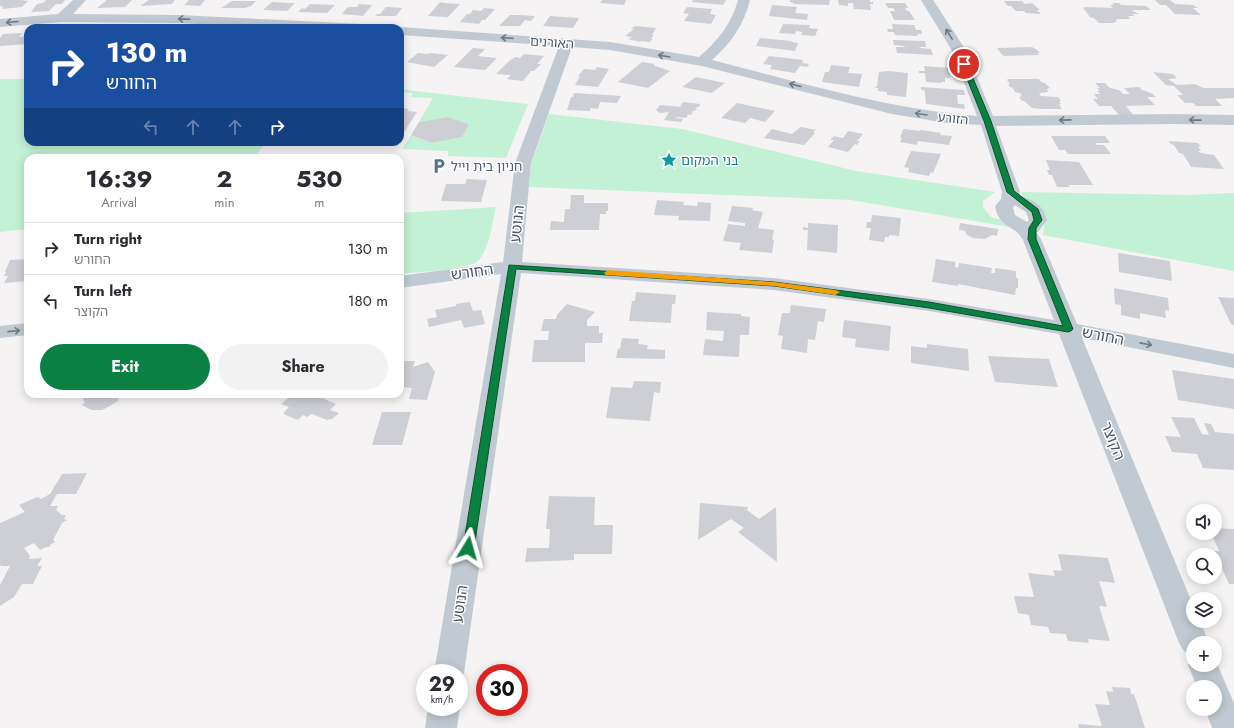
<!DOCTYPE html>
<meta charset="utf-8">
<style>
body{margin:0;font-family:Jost,"Noto Sans Hebrew",sans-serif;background:#f2f2f3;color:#2b2b33;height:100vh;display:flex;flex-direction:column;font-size:15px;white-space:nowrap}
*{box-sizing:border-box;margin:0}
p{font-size:13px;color:#7c7c81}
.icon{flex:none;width:22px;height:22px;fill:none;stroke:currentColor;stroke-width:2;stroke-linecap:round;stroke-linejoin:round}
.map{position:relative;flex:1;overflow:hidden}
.side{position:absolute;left:24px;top:154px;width:380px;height:244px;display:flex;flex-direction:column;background:#fff;border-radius:12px;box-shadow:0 2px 10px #0003}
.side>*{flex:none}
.guide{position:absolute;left:24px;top:24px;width:380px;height:122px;border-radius:12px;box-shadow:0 2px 10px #0003;background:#1a4fa0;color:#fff;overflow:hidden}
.fabs{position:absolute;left:1186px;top:504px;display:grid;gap:8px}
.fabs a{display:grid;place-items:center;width:36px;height:36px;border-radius:50%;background:#fff;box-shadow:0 2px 10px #0003;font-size:20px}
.speed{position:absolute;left:416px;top:664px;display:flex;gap:8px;font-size:20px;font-weight:700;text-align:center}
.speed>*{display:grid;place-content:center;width:52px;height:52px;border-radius:50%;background:#fff;box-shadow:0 2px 10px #0003;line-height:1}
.speed small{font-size:10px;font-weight:400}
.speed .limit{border:6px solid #d22;background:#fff;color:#111}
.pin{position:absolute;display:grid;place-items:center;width:34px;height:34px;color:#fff;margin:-17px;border:2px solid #fff;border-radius:50%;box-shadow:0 1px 4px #0007}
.me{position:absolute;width:44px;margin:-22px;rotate:8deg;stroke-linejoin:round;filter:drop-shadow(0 0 3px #0008)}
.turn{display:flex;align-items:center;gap:14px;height:84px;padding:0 16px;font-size:18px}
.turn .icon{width:52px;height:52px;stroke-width:2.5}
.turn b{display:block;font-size:28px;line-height:34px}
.lanes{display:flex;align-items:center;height:38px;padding:0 16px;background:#0003;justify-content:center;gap:20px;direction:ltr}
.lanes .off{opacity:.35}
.eta{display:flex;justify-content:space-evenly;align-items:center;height:68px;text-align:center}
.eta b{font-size:24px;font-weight:700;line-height:28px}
.primary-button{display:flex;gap:8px;margin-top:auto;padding:8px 16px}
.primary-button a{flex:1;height:46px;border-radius:24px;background:#0b8043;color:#fff;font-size:16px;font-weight:700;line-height:46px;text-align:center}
.primary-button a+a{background:#f2f2f3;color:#2b2b33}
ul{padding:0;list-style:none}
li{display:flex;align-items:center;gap:12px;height:52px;padding:0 16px;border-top:1px solid #e1e1e2}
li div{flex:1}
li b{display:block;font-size:15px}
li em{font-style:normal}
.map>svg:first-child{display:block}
.green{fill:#c3f1d5}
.building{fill:#cdcfd5}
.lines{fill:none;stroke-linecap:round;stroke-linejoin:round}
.minor{fill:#c1cad2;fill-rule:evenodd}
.oneway{stroke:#6e7983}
.route{fill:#0b8043;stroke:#07532c}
.slow{fill:#f59e0b}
.labels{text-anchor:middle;stroke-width:3;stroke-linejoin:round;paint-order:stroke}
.far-street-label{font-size:13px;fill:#4a5661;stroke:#fff}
.far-culture-label{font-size:13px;fill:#0d838f;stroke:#fff;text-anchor:start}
.far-service-label{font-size:13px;fill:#4e5e75;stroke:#fff;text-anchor:start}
.street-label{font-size:15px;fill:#4a5661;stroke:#fff}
</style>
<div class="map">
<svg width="1234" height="728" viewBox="0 0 1234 728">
<rect width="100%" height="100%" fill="#f5f3f3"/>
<path class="green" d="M0 79H28V142H266L254 158H28V229L0 232Z
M400 89 415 91 528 104 506 158 448 156V151L402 149 411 135 432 143 462 137 469 124 448 117 419 122 433 98 411 97 413 93 400 92Z
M549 114 682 129 856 171 995 192 983 201V207L991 217 1002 220 1010 227 851 200 529 187 531 164Z
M1022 192 1187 195 1234 193V271L1043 235 1045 219 1029 201 1022 196Z
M496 207C492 224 490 246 479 260 470 270 415 272 400 274V213Z"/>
<path class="building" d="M0 0H19L28 1 22 7 2 9 3 7 0 6Z
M46 0H65L62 4H56L49 11 31 12 37 4 43 3Z
M107 0H132L125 7 97 8Z
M149 0H175L172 4 140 6Z
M189 0H205L200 6 184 5Z
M602 0H626L624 5 600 3Z
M693 0H726L723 5 692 2Z
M790 0H830L829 5 793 4 794 3 790 2Z
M838 0H870V2H873V4H870L871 10 854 9 853 3H848V6L839 5Z
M1155 0H1170L1175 4 1193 5 1198 8H1193L1201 15 1175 14 1166 5H1160Z
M232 1H256L251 6 245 8H221Z
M1004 1H1022L1025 4 1032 3 1040 10H1037L1041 14 1026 13 1024 11H1016L1011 6H1008Z
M272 2 289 3H295L287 11 263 10Z
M440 2 444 3 460 4 448 17 428 16Z
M885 3H905L908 8H905L907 11H909L915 20H894L890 11H895L893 8H888Z
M1112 3H1119L1121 5 1146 6 1151 10H1131L1139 14H1132L1135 16H1128L1130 18 1128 19H1116L1117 21 1113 23H1099L1094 18 1090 17 1083 8 1086 7 1113 8 1110 5H1114Z
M310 4 335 5 327 13 298 12 302 8 305 9Z
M359 4 372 5 363 16 342 14 348 7H357Z
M772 5 797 7 795 13 808 14 807 20 769 16Z
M386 7 402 8 396 16H375L377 14H380Z
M687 7 712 9 710 14 716 15 711 24 684 21 689 14 683 13Z
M484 8 495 9 485 20H482L479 24 460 22 467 14H470L473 10 481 11Z
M510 15H518L535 16 531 21 525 20 520 26H499Z
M550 16 579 18 573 28 543 26Z
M783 24 810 25 809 28 818 29 815 36 801 35 802 32 796 31 795 34 779 33Z
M892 24 914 25 916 30H921L922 34H917L918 36 895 35 894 32H888L887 29H893Z
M635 26 656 28 652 35H654L651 38 653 39 649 42 641 41 640 42 628 39 632 37 625 36 634 29H631Z
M22 33 19 37 28 36V44L0 46V38L3 34Z
M760 38 792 41 791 42 798 43 795 51 756 46Z
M893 40 925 41 926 47H919L920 48 931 49 933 55 897 53 896 47H905L904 46 894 45Z
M1032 47 1037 50 1040 53H1037L1039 55 1005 56 1002 55 997 48Z
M473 48 485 49 478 56 497 58 485 70 454 67Z
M418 53 428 54 430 53 448 55 434 67 407 62Z
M524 54 544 56 537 64H541L534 71H531L523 81 507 79 511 75 496 74 509 61 515 57 520 58Z
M769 56 803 60 802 63 809 64 807 67 800 66 795 73 770 69 772 65 763 64Z
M642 62 655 64 653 65 670 71 648 88 618 82Z
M831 65 850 67 848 73 862 74 859 87 822 82 825 72H829Z
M924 66 949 68 950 78H945V82H941V83L926 82 925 73H919V71H925Z
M597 67 609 69 598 87 575 85 580 76H578L584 69 595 70Z
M888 71 908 73 906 97 887 95V92L878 91V88H875L877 86 879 72Z
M1153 72 1173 74 1177 78 1168 79 1177 85 1195 84 1203 88H1234V98L1215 99 1222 106H1196L1193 103H1185L1177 95H1183L1174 86 1166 85Z
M696 77 725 83 712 93 682 87Z
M1008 79H1039L1041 82 1045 83 1050 88 1047 89 1048 92 1039 93 1041 96 1058 97 1061 101 1059 102 1061 104H1059L1062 109H1041L1032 108 1024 101H1022L1019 97 1022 96 1020 93 1015 92 1013 88 1010 87 1008 84H1010L1007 80Z
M1095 83H1105L1110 88 1119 90 1123 94H1130L1124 88 1139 87 1142 90 1151 93 1156 97H1147L1155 105 1126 106 1134 116 1119 115 1111 106H1099L1093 99H1098L1094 94H1100L1097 91H1100L1097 88H1100Z
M921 87 964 90 965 95H957L958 104H964L965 109 926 104 925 92 924 90H921Z
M574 93 621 96 617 103 600 102 598 109 591 108 590 111 567 110 571 97H573Z
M683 102 700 104 699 107H695L697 108 695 111 691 110 693 111 691 115 686 114 688 115 686 118 677 117 676 118 683 119 681 122 664 120 669 112 660 113 656 110 660 105 682 107 680 106Z
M737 103 775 111 765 122 750 118 745 123 721 118Z
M400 108 409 109 407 111 417 112 401 137H400Z
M448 117 469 124 462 137 432 143 411 135 419 122Z
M801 127 816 130 813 132 815 133 804 145 764 138 772 129 792 134Z
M903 129 920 131 921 130 941 133 940 135 952 136 949 145 918 141 917 145 900 142 902 138H900Z
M848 131 863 134 857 141H860L857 145 855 144 848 152 828 147 834 140H830L834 136 843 138Z
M1051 136H1105L1110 143H1095L1097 145H1104L1111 154H1068L1065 150H1059Z
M1168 141 1198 143 1201 147 1198 146 1201 151H1198L1200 153 1214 155 1224 169 1191 167 1183 154 1179 153 1174 145 1171 144Z
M911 151 941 154 933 173 931 172 929 176 908 172 909 168 904 167Z
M1046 160 1079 162 1093 185H1068L1070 187H1057L1052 175H1049L1047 170H1050Z
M467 179 487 180 481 202 441 201 446 184H465Z
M571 195H584V203H608V211H606V214H600L599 230H550L551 221 564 222 565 209H570Z
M657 200 684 202 683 205 697 206 698 202 711 203 710 221 678 220 679 216 654 215Z
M732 206 753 208 752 210 763 212 758 228 774 230 772 239 774 240 772 253 739 250 741 243 723 241 728 224 745 226V223L728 221Z
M872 215 901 218 899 236 889 235V237H885L884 242 869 240 871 228H866L867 222H871Z
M808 223 838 225 837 253 807 250 808 230H803V227L808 228Z
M960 223 998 229 997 236 992 235 985 239 973 238 967 235 965 231 959 230Z
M1118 253 1170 261 1172 281 1119 272Z
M28 259V281L4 283 8 276H4L6 272H5L10 260Z
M936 259 955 262V267L958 268 959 263 992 268 991 273H995V268L1016 271V278H1018V288H1016L1015 295 958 284V286L932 282Z
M1114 288 1168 298 1169 311 1165 310 1166 318 1140 313V319L1121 315V305L1115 304Z
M636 292 676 295 675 304H672L671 323 629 321 632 301H635Z
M1218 297 1234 298V325L1231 324Z
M470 302 473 311 481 310 485 324 464 328 461 320 429 327 427 319 437 317 435 310 456 306V304Z
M567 304 595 312 587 320V326H599V333H603L602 343H585V362H532L534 340H548L549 331H541L544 319H556L557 315Z
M791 305 826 309 824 322 818 321 815 340 808 339 807 353 781 349 783 336 778 335 782 313H790Z
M707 312 741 314V316L750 317 749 335H740L739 357 703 355 705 339 723 341 724 331 706 330Z
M844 320 891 326 889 351 855 347 856 339 842 337Z
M622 338 639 339 638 344 648 345 647 349 665 350V359L616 358 618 348 620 349Z
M927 344 968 349 969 371 911 363V346L927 348Z
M988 356 1049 359 1058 387 995 382Z
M400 361H415L413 367 428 362 435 372 427 400 409 399 412 388 400 387Z
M1172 370 1234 379V409L1178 400Z
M634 381 661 382 660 393 654 392 650 421 606 418 611 387 632 388Z
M44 394H69L68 396 42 398Z
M85 394H123L117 398 119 400 110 406 102 410H91L82 405 85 402 83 400Z
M293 394H321L318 396 336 404 330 410 339 413 332 419 327 420 312 414 307 417 303 415 298 420 288 416 284 414V412L289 407 281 404Z
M382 412H411L402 445H372Z
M1171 417 1194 418 1202 434 1209 435 1204 423 1211 424 1215 432 1234 434V470L1203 468 1197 454 1172 452 1165 436 1181 437Z
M87 473 76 494H57L50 506H58L56 510 62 515H66L64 519 67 520 62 523 53 540 55 542 50 545V547H46L40 550 34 543 24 548 30 556 29 559 42 558 37 566H42L33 584H22L14 597 0 606V585L10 566H1L0 564V523L25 512 19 505 35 498 38 497 41 499 50 494 62 474Z
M549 496 595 497 594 525H613L612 554H574V560L525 562 527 548H549L550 529H546Z
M700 503 748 507 747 510 759 519 776 507 777 562 738 532 744 528 731 519 698 540Z
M1215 528 1234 529V584H1229L1214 551H1219L1211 533H1215Z
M1058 554 1108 558 1115 583 1099 581 1107 607 1099 606 1110 641 1088 639 1089 643 1068 641 1066 634 1050 633 1048 627 1031 625 1029 615 1018 613 1014 596 1034 597 1028 573 1055 576 1053 570 1062 571Z
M1112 687 1130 688 1131 694H1134L1145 728H1079L1078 724 1102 726 1095 704 1110 705 1106 691 1113 692Z"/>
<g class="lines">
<path class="minor" d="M73 0H86L73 14 179 15 363 24 368 25 369 28H284L179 23 62 22 0 27V19L58 14Z
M738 0H750C744 25 731 43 712 60 799 82 887 109 977 116L951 49 921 0H933L965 49 993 116 1172 114 1234 115V125L1172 124 996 126 1020 192 1019 196C1033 199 1043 205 1047 220L1038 232H1036L1041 239 1077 324 1234 354V368L1082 338 1193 605V621H1200L1209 643H1193V655L1184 651 1179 643 1059 334 929 311 774 290 521 273 464 673 459 682V673H434L501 274 400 288V276L503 262 515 163 559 46 400 35V28H396L400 27 610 42 699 57C718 40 731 25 738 0ZM572 47 610 50 702 66 892 114 947 123 981 125 1002 192 1001 199 995 206C997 219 1004 224 1014 230 1018 232 1021 237 1023 240L1054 320 929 299 774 278 522 262 531 163ZM1015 205 1026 212 1029 220 1027 222 1015 215 1013 207Z
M28 323V335L0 338V326Z
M1193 656V665H1215V659L1234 703V728H1212L1205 709H1215V687H1197L1188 665Z
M459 706 460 707 457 728H425L428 707H459Z"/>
</g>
<defs><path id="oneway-shaft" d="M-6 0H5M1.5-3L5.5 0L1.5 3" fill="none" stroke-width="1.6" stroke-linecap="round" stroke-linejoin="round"/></defs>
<g class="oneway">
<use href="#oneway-shaft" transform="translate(184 19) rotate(-178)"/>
<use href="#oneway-shaft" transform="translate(12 22) rotate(175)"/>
<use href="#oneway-shaft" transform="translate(949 34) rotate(-122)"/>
<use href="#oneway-shaft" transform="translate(507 38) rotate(-176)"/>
<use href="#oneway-shaft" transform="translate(664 56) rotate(-170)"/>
<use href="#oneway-shaft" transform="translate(795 85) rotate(-166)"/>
<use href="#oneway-shaft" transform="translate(921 114) rotate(-171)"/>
<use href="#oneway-shaft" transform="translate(1065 120) rotate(179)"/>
<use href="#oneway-shaft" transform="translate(1195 120) rotate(-179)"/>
<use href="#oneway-shaft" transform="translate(14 331) rotate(-6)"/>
<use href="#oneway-shaft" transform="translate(1146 344) rotate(11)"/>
</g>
<path class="route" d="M962 63 967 64 991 121 1014 191 1038 209 1042 220 1036 228V239L1073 329 1071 331 1068 332 929 308 774 286 516 269 474 548 472 551 468 552 464 551 463 548 509 265 774 282 929 302 1063 326 1028 239 1029 228 1034 220 1032 212 1007 192 984 121 961 64Z"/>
<path class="slow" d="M608 270 774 282 835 290 840 292 835 295 774 286 606 275 604 273Z"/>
<defs>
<symbol id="sight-bare" viewBox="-9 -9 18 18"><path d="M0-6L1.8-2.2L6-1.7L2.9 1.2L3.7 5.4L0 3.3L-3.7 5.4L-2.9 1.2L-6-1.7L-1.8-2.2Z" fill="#0f9aa8" stroke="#fff" stroke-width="2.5" paint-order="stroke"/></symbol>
<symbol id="parking-bare" viewBox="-9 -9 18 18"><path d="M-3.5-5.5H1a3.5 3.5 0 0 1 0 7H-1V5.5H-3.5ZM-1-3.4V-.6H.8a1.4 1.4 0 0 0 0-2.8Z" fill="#5c6f8a" stroke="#fff" stroke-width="2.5" paint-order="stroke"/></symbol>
</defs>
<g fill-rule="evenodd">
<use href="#sight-bare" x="658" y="149" width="22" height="22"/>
<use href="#parking-bare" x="428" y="155" width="22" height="22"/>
</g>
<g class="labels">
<g class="far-street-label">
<text transform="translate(552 42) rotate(4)" y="5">האורנים</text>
<text transform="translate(953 118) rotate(6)" y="5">הזורע</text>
</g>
<g class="far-culture-label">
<text x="681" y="165">בני המקום</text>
</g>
<g class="far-service-label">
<text x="451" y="171">חניון בית וייל</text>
</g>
<g class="street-label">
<text transform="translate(517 224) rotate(-84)" y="5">הנוטע</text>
<text transform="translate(472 272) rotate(-8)" y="5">החורש</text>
<text transform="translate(1103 336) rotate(11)" y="5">החורש</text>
<text transform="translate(1113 441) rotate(68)" y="5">הקוצר</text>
<text transform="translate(460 604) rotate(-82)" y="5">הנוטע</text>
</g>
</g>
</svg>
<div class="fabs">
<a><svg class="icon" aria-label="sound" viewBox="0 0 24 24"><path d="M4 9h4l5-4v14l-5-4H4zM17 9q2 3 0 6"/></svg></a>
<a><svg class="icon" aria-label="search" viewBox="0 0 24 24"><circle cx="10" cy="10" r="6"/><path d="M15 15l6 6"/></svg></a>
<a><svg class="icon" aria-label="layers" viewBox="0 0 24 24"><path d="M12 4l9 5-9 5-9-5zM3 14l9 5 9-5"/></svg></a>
<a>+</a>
<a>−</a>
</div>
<div class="speed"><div>29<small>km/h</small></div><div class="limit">30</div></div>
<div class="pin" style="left:964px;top:64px;background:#d93025"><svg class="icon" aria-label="arrive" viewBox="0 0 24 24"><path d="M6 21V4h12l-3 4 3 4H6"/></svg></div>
<svg class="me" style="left:468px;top:548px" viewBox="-20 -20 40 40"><path d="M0-17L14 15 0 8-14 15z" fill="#0b8043" stroke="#fff" stroke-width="4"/></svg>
<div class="guide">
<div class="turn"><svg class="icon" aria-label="right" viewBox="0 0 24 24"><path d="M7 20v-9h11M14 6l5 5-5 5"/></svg><div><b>130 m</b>החורש</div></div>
<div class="lanes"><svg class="icon off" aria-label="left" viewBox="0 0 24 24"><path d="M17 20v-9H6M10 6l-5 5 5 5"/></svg><svg class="icon off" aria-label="ahead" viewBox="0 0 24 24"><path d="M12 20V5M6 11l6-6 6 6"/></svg><svg class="icon off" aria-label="ahead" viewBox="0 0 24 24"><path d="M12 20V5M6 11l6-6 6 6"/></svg><svg class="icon" aria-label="right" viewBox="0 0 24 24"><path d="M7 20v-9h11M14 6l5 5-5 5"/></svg></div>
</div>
<section class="side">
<div class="eta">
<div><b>16:39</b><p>Arrival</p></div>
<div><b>2</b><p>min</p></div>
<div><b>530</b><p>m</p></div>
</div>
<ul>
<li><svg class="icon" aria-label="right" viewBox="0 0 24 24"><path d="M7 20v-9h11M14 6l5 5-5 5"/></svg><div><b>Turn right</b><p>החורש</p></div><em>130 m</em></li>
<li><svg class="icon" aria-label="left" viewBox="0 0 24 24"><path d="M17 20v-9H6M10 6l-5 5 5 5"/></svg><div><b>Turn left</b><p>הקוצר</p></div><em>180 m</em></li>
</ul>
<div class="primary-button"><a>Exit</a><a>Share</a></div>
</section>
</div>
